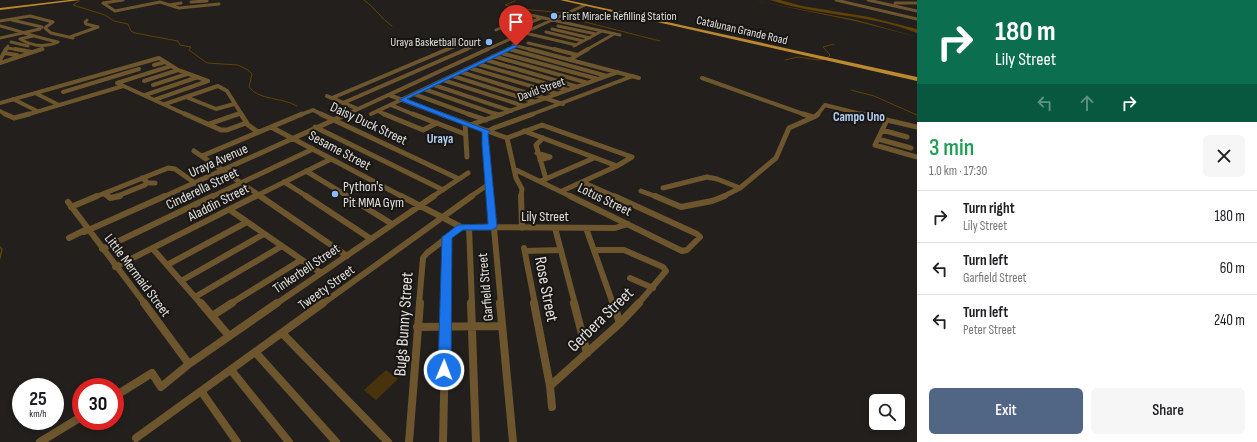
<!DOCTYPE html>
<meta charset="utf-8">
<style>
body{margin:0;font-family:"Sofia Sans Condensed",sans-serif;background:#f6f6f6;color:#202124;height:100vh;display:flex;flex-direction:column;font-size:15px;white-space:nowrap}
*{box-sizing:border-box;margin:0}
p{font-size:13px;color:#757577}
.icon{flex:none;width:22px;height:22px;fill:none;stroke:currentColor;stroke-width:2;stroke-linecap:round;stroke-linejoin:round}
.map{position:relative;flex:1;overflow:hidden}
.details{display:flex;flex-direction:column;background:#fff;width:340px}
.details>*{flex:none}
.top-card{background:#0b6e4f;color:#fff;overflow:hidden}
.tools{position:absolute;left:869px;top:394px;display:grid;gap:8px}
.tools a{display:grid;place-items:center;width:36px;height:36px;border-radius:6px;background:#fff;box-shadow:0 2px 6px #0003;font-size:20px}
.speed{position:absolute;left:12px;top:378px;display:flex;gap:8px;font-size:20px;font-weight:700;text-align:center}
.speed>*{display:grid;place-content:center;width:52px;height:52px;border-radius:50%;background:#fff;box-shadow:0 2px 6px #0003;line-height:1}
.speed small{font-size:10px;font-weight:400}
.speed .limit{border:6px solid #d22;background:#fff;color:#111}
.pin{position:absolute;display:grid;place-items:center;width:34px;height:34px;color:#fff;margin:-41px -17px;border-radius:50% 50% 50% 0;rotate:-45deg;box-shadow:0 0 4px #0007}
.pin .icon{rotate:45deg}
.me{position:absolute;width:44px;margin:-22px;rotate:1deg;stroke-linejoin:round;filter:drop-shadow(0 0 3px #0008)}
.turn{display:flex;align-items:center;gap:14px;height:84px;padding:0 12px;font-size:18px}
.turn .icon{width:52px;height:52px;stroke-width:2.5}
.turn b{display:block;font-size:28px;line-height:34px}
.lanes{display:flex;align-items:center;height:38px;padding:0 12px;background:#0003;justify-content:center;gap:20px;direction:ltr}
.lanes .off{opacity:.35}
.round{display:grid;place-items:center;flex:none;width:42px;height:42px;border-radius:6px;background:#f6f6f6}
.overview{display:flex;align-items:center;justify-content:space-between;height:68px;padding:0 12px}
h1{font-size:24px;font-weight:600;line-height:30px;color:#1e9e55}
.button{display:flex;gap:8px;margin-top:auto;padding:8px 12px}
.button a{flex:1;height:46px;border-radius:6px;background:#516585;color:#fff;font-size:16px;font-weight:600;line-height:46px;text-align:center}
.button a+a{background:#f6f6f6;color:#202124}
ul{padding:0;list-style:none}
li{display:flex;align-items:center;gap:12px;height:52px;padding:0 12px;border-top:1px solid #e0e0e0}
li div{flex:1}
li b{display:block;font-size:15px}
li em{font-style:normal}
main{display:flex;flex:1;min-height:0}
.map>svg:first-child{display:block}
.green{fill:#48330c}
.water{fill:#614203}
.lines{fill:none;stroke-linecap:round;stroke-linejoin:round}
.stream-far1{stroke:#614203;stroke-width:1}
.stream{stroke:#614203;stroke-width:1.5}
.minor-far4{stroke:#6d552e;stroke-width:3}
.minor-far3{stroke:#6d552e;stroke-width:4}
.minor-far2{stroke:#6d552e;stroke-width:5}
.minor-far1{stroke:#6d552e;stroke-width:6}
.minor{stroke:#6d552e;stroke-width:8}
.major{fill:#bc892e;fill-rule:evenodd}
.route{fill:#1a73e8;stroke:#114b97}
.poi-dot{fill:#8cb9fc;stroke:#181613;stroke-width:1.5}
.labels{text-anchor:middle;stroke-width:4;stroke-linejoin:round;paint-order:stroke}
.far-poi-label{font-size:12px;fill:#e2e0de;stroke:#181613;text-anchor:start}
.far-street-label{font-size:12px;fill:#e2e0de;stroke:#181613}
.far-neighbourhood-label{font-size:13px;font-weight:bold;fill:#b5cff5;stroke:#181613}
.far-quarter-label{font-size:13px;font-weight:bold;fill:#b5cff5;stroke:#181613}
.street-label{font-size:14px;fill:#e2e0de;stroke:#181613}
.poi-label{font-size:14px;fill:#e2e0de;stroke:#181613;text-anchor:start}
.near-street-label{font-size:17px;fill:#e2e0de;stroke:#181613}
</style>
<main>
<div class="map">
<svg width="917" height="442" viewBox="0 0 917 442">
<rect width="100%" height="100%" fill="#221f1c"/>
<path class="green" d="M386 370 398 379 376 400 364 390Z"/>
<path class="water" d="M752 0 857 20 917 37 855 21Z
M770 0H780L802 6 869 17 917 29V33C870 14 818 16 770 0Z"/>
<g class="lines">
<path class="stream-far1" d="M364 0C375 7 381 19 392 26
M79 1 73 5 105 15 114 21 128 24 131 31 135 33 178 41 180 45 191 47 189 50 207 63 238 65 248 70 252 74 249 87C260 101 282 97 297 106
M515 1 505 5 522 9 564 13
M569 15 585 22 660 41
M827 58 830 55 823 47 834 44
M785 60 798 57 818 60 825 59
M851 90 874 96 917 115"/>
<path class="stream" d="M0 247 2 249 0 258"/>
<path class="minor-far4" d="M836 0 917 19
M868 0 917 11
M191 2 207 1
M103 3 115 11 160 2 179 8 219 4
M103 3 123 0
M895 3H917
M169 5 181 3
M526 14 620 35
M12 20 42 27
M0 21 30 16 53 22 46 27
M0 26C20 31 38 38 58 42
M558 26 596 34
M45 28 51 33 73 38
M552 29 590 38
M496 30 530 15
M507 32 541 18
M546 32 583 41
M525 33 576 45
M33 36 20 39C32 46 45 48 58 42
M70 37 98 27 86 24 85 22 87 20
M0 38 40 29
M11 42 28 46
M528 43 558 50
M513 45 533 50
M574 46 602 31
M7 48 21 50
M508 49 513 50
M6 50 8 46
M39 50 43 49
M446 50 468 41
M464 50 479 44
M486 50 585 5
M507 50 516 46
M586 50 614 34"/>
<path class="minor-far3" d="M15 49 32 52
M509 49 607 76
M529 49 639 78
M554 49 577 55
M4 53 17 55
M501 53 598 79
M493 56 588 83
M0 60 6 49
M486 60 578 87
M569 60 588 49
M0 63 42 49
M478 64 568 90
M154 65 165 62
M470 68 558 94
M461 72 563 104
M453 76 535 102
M702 78 806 115
M443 80 524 106
M144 81 178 70
M117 83 187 115
M117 83 171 66
M153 85 187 74
M434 85 511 111
M424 89 498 115
M63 92 139 69
M35 93 59 105
M414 94 471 115
M145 95 198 77
M389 95 443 115
M327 96 358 109
M186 97 216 109 234 104
M332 98 448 49
M13 99 37 111
M154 100 208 81
M0 103 159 58 178 70 208 81
M343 103 467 49
M165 104 218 86 227 91 242 115
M391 105 415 115
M0 111 7 115
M378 111 386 115
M371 114 509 49
M26 115 123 86
M236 115 240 113
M300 115 313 110 323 115
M345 115 488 49
M499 115 618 72
M530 115 633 76
M817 115 825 105 865 115"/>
<path class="minor-far2" d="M5 114 14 118 29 114
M185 114 221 130H227L246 123
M241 114 248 125 258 132
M321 114 459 179
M384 114 423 130 437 123
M413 114 465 134
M440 114 507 138
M468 114 486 120
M495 114 499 115
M803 114 813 117
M861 114 917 127
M887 120 875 145 917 157
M465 123 467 157
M209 124 238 114
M470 125 502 114
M271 127 403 197
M315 127 443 190
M882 130 907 137
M524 131 617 166
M507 138 542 125 632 157 617 166 562 191
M507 138 516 178 522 189 521 197
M543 138 536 145 546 179
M878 139 911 148
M194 151 262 197
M537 153 550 157 540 160
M202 156 302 114
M514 169 572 197
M306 171 349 197
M541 181 594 158
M284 182 308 197
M582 182 616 197
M147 183H155
M663 188 707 177 717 179 740 188
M641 191 657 197
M104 194 109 197
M95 197 168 168 175 169 195 183
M115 197 145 185 147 182 142 178
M163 197 347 114
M211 197 313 149
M254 197 331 159
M432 197 468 173
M470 197 489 184
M491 197 485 133 494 128 533 114
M722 197 740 188 776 158 789 128 816 116 818 114"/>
<path class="minor-far1" d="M108 196 110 198 120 196
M260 196 347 256
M306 196 371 239
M347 196 392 224
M401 196 461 227 615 228 628 224
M491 196 501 304
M521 196 522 228
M570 196 682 251 687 250 700 237 697 234 614 196
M655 196 681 207 712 201 725 196
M68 202 145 304
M71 207 97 196
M230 210 321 273
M469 227 472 304
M555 228 575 304
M586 228 613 304
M84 232 165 196
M69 238 87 229
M524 248 535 304
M102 249 213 196
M153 249 201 304
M594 250H624L663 267 666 271 638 304
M525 251 561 250
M167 265 247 222
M115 267 256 196
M630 278 653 288
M181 281 264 234
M195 297 282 246
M230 304 301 260
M276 304 434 196
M322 304 472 196
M419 304 423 258 427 253 461 227
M446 304 447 237"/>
<path class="minor" d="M144 303 189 364
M201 303 229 336
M471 303 476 442
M500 303 513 442
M534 303 550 386 552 407
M574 303 587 353
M613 303 620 323
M212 316 232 303
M417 327 502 326
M283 334 388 442
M256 353 336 442
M231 370 289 442
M550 386 620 323 639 303
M201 391 237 442
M115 396 152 373 161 387 189 364 277 303
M136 438 323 303
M40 442 81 417
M409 442 420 303
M443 442 446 303"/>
<path class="major" d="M69 0H80L0 10V8Z
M560 0H567L917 77V81Z"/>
</g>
<path class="route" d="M514 45 519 46 407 99 490 131 488 134 489 144 497 227 492 230H463L452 238 451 370 449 374 444 375 440 374 438 370 442 237 458 225 488 224 482 144V132L399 100Z"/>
<g class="poi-dot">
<circle cx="554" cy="16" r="4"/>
<circle cx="489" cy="42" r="4"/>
<circle cx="335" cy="194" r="4"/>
</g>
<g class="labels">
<g class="far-poi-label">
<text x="562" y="20">First Miracle Refilling Station</text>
<text x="481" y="46" text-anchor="end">Uraya Basketball Court</text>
</g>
<g class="far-street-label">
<text transform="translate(742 30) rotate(13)" y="4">Catalunan Grande Road</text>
<text transform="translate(541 89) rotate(-20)" y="4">David Street</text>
</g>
<g class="far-neighbourhood-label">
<text x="859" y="121">Campo Uno</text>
</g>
<g class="far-quarter-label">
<text x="440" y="143">Uraya</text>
</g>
<g class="street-label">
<text transform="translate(369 123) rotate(25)" y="5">Daisy Duck Street</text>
<text transform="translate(340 150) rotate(28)" y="5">Sesame Street</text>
<text transform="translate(218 160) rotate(-24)" y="5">Uraya Avenue</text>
<text transform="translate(202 188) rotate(-26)" y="5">Cinderella Street</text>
<text transform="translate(605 199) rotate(26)" y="5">Lotus Street</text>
<text transform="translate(218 202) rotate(-27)" y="5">Aladdin Street</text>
<text x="545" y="221">Lily Street</text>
<text transform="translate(306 268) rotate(-34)" y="5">Tinkerbell Street</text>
<text transform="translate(138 275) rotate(53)" y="5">Little Mermaid Street</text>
<text transform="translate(326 287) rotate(-36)" y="5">Tweety Street</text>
<text transform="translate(485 287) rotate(-95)" y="5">Garfield Street</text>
</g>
<g class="poi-label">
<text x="343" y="191">Python's<tspan x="343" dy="16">Pit MMA Gym</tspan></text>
</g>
<g class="near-street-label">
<text transform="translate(547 289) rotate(79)" y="6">Rose Street</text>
<text transform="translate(600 319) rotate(-44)" y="6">Gerbera Street</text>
<text transform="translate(403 324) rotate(-86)" y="6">Bugs Bunny Street</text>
</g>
</g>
</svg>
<div class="tools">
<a><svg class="icon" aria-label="search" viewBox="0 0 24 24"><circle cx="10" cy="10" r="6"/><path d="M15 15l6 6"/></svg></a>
</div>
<div class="speed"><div>25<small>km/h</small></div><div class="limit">30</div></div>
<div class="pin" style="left:516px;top:46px;background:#d93025"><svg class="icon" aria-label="arrive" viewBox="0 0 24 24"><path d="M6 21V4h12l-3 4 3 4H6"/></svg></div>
<svg class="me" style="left:444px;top:370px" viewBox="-20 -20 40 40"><circle r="17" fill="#1a73e8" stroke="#fff" stroke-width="3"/><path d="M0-11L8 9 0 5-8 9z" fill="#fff"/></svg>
</div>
<section class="details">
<div class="top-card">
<div class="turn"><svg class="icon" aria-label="right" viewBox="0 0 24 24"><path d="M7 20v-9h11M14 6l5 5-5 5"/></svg><div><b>180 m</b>Lily Street</div></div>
<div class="lanes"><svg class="icon off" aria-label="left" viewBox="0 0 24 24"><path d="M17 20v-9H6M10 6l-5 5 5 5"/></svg><svg class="icon off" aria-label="ahead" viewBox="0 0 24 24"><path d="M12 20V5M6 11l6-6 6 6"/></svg><svg class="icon" aria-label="right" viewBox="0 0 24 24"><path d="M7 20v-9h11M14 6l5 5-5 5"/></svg></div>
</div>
<div class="overview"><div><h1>3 min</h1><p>1.0 km · 17:30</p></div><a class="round"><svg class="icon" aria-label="close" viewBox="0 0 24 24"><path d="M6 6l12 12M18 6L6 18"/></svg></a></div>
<ul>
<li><svg class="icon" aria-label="right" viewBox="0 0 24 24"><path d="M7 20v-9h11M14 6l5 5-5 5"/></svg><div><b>Turn right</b><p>Lily Street</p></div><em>180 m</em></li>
<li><svg class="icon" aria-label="left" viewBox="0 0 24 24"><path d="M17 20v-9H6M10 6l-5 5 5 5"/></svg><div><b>Turn left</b><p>Garfield Street</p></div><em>60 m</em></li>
<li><svg class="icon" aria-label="left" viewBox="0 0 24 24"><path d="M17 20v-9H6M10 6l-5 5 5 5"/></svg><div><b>Turn left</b><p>Peter Street</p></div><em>240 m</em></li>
</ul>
<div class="button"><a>Exit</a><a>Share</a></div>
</section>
</main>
